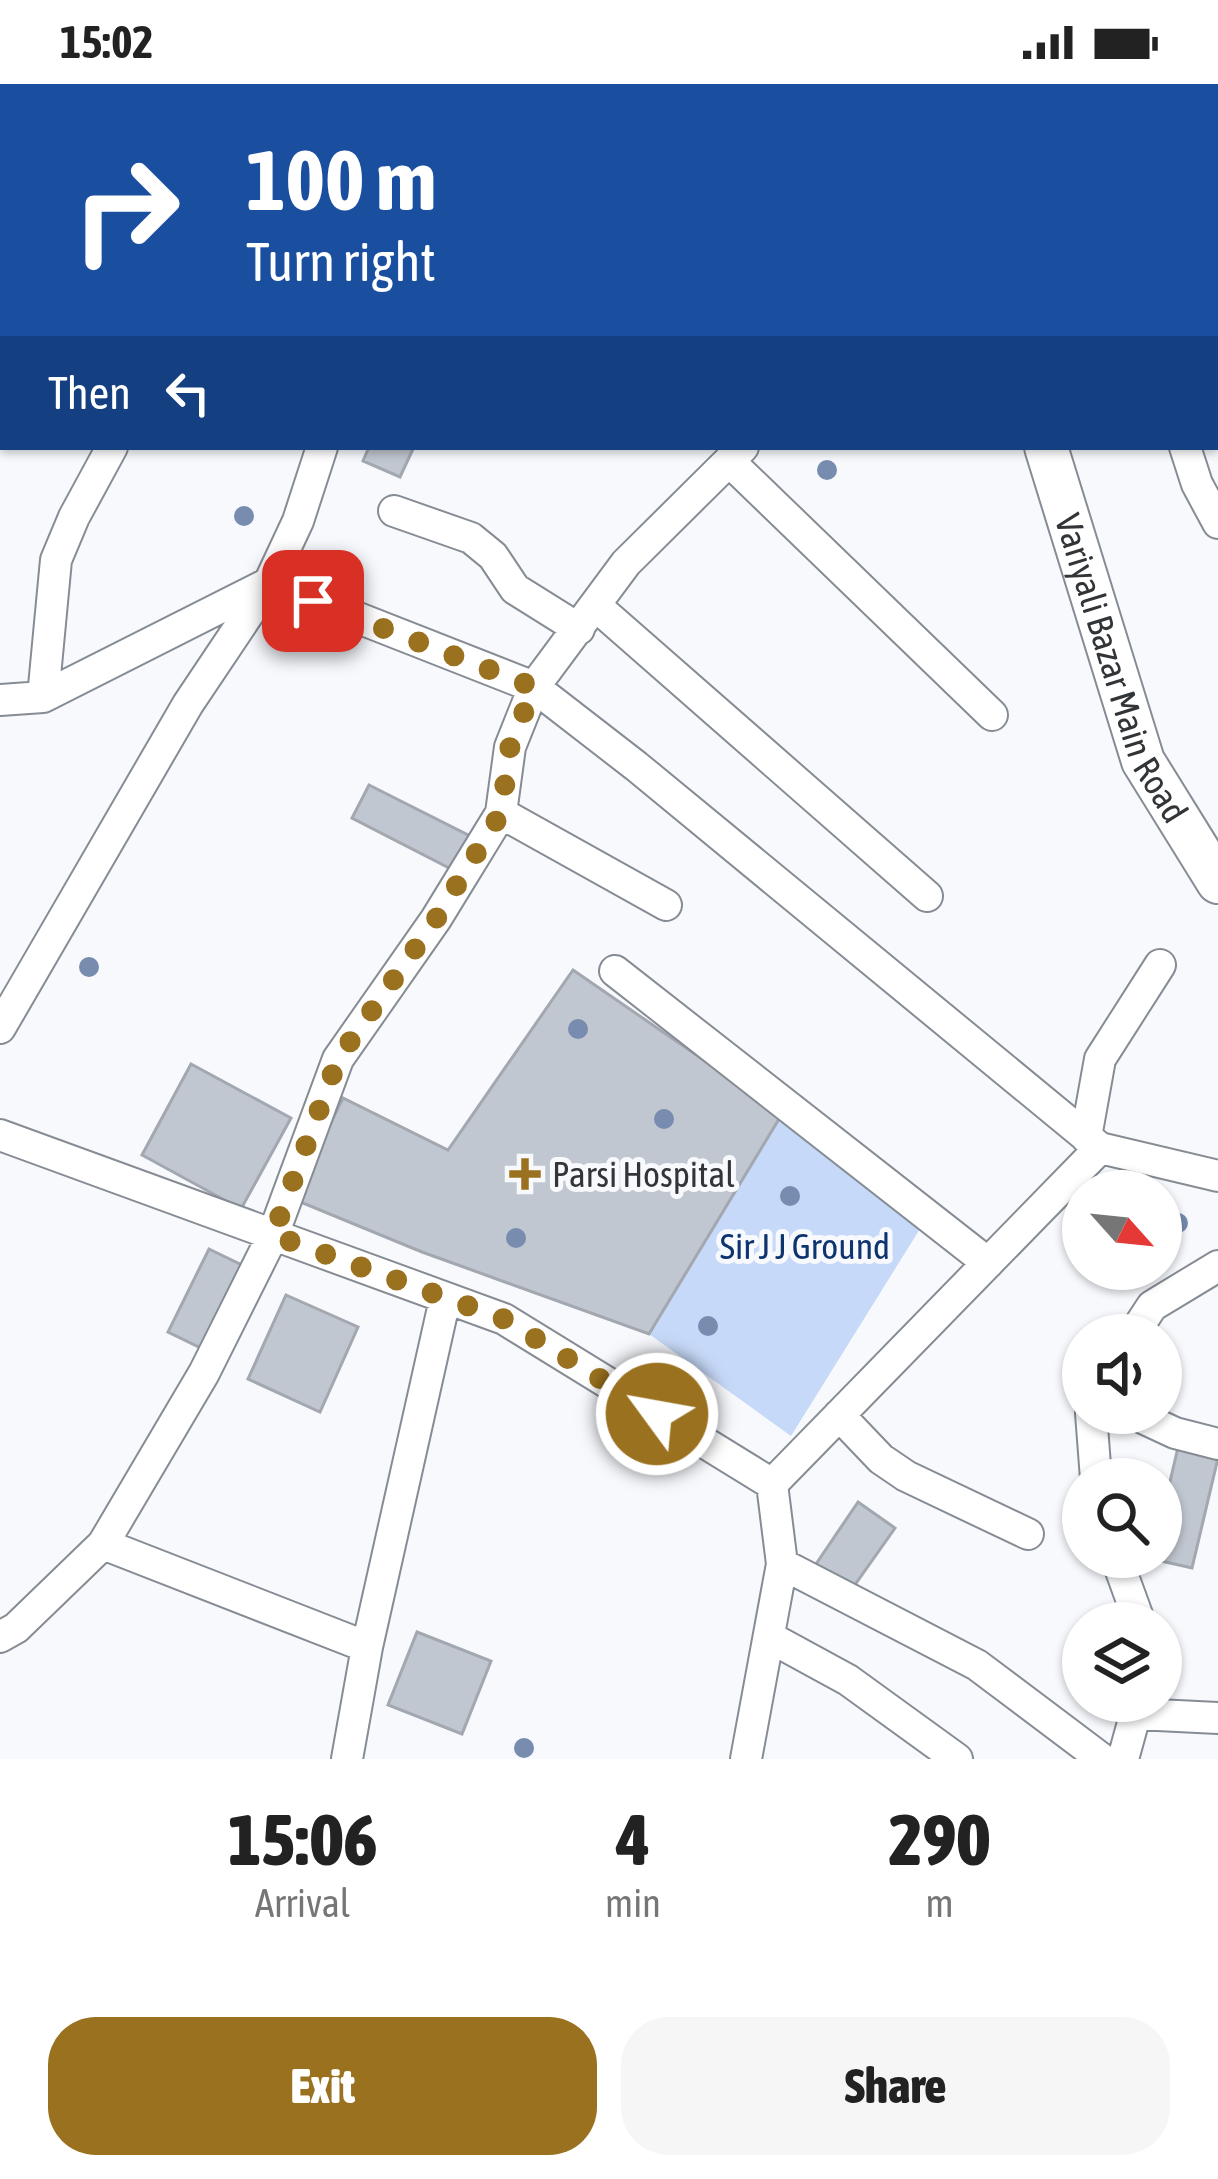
<!DOCTYPE html>
<style>
body{margin:0;font-family:"Asap Condensed",sans-serif;background:#f6f6f6;color:#222;height:100vh;display:flex;flex-direction:column;font-size:45px;white-space:nowrap}
*{box-sizing:border-box;margin:0}
p{font-size:39px;color:#767676}
.icon{flex:none;width:66px;height:66px;fill:none;stroke:currentColor;stroke-width:2;stroke-linecap:round;stroke-linejoin:round}
.map{position:relative;height:1675px;overflow:hidden}
.side{display:flex;flex-direction:column;background:#fff;flex:1}
.side>*{flex:none}
.top-card{position:absolute;left:0px;top:0px;width:1218px;height:366px;box-shadow:0 3px 9px #0004;background:#1a4fa0;color:#fff;overflow:hidden}
.needle{width:78px;rotate:117deg}
.tools{position:absolute;left:1062px;top:1086px;display:grid;gap:24px}
.tools a{display:grid;place-items:center;width:120px;height:120px;border-radius:50%;background:#fff;box-shadow:0 3px 9px #0004;font-size:60px}
.pin{position:absolute;display:grid;place-items:center;width:102px;height:102px;color:#fff;margin:-51px;border-radius:24px;box-shadow:0 6px 18px #0006}
.me{position:absolute;width:132px;margin:-66px;rotate:302deg;stroke-linejoin:round;filter:drop-shadow(0 0 9px #0008)}
.turn{display:flex;align-items:center;gap:42px;height:252px;padding:0 48px;font-size:54px}
.turn .icon{width:156px;height:156px;stroke-width:2.5}
.turn b{display:block;font-size:84px;line-height:102px}
.then{display:flex;align-items:center;height:114px;padding:0 48px;background:#0003;gap:24px;font-size:45px}
.eta{display:flex;justify-content:space-evenly;align-items:center;height:204px;text-align:center}
.eta b{font-size:72px;font-weight:800;line-height:84px}
.button{display:flex;gap:24px;margin-top:auto;padding:24px 48px}
.button a{flex:1;height:138px;border-radius:48px;background:#9a711e;color:#fff;font-size:48px;font-weight:800;line-height:138px;text-align:center}
.button a+a{background:#f6f6f6;color:#222}
.status{display:flex;justify-content:space-between;align-items:center;height:84px;padding:0 60px;background:#fff;direction:ltr}
.status svg{height:33px;fill:currentColor}
.map>svg:first-child{display:block}
.green{fill:#c6d9f8}
.building{fill:#c1c7d0;stroke:#a2a7b0;stroke-width:3}
.lines{fill:none;stroke-linecap:round;stroke-linejoin:round}
.minor-casing{stroke:#868c94;stroke-width:34}
.secondary-casing{stroke:#868c94;stroke-width:46}
.minor{stroke:#fff;stroke-width:30}
.secondary{stroke:#fff;stroke-width:42}
.tree{fill:#778caf}
.route{stroke:#9a711e;stroke-width:21;stroke-dasharray:0 37.8}
.poi-dot{fill:#9a711e;stroke:#f7f9fd;stroke-width:4.5}
.labels{text-anchor:middle;stroke-width:10;stroke-linejoin:round;paint-order:stroke}
.street-label{font-size:36px;fill:#323538;stroke:#f7f9fd}
.poi-label{font-size:36px;fill:#323538;stroke:#f7f9fd;text-anchor:start}
.park-label{font-size:36px;fill:#0e336f;stroke:#f7f9fd}
</style>
<div class="status"><b>15:02</b><svg viewBox="0 0 49 12"><path d="M0 12V9h3v3zM5 12V6h3v6zM10 12V3h3v9zM15 12V0h3v12zM26 1h20v11H26zM47 4h2v5h-2z"/></svg></div>
<div class="map">
<svg width="1218" height="1675" viewBox="0 0 1218 1675">
<rect width="100%" height="100%" fill="#f7f9fd"/>
<path class="green" d="M782 1030 923 1140 791 1352 649 1250Z"/>
<path class="building" d="M369 363H414L400 393 363 377Z
M369 701 470 752 453 786 352 734Z
M573 886 782 1030 649 1250 422 1168 293 1115 343 1014 448 1066Z
M191 980 291 1034 241 1125 142 1071Z
M209 1165 248 1184 207 1267 168 1248Z
M286 1211 358 1243 320 1328 248 1295Z
M1180 1355 1218 1374 1192 1484 1152 1475 1161 1473V1436Z
M858 1418 895 1444 852 1505 816 1480Z
M417 1548 491 1577 462 1650 388 1621Z"/>
<g class="lines">
<defs>
<path id="minor" d="M151 0 156 3
M202 3 203 0
M524 3 526 0
M1215 9 1218 12
M1215 234H1218
M0 333 3 328
M1185 363 1197 400 1218 439
M729 377 992 631
M394 427 471 454 493 472 515 505 579 545
M596 522 927 812
M43 613 56 476 74 433 112 363
M0 616 43 613 269 499 298 437 322 363
M501 729 666 821
M615 887 988 1179
M0 944 188 620 269 499 534 603 636 682 1100 1064
M0 1051 504 1235 772 1400 1100 1064 1218 1092
M1086 1053 1100 975 1160 881
M1133 1251 1152 1222 1218 1182
M1091 1329 1096 1395
M1132 1329 1175 1349 1218 1360
M839 1331 881 1375 906 1392 1028 1450
M103 1460 367 1563
M1116 1473 1140 1539
M782 1480 977 1581 1102 1675
M0 1553 16 1544 103 1460 204 1289 273 1151 338 975 436 835 501 729 510 663 534 603 626 479 743 363
M769 1553 848 1596 957 1675
M1137 1630 1218 1634
M347 1675 367 1563 445 1215
M746 1675 782 1480 772 1400
M1123 1675 1139 1617"/>
<g id="secondary">
<path d="M900 0 901 3"/>
<path id="s1" d="M1046 363 1143 677 1218 798"/>
</g>
</defs>
<use href="#minor" class="minor-casing"/>
<use href="#secondary" class="secondary-casing"/>
<use href="#minor" class="minor"/>
<use href="#secondary" class="secondary"/>
</g>
<g class="tree">
<circle cx="827" cy="386" r="10"/>
<circle cx="244" cy="432" r="10"/>
<circle cx="89" cy="883" r="10"/>
<circle cx="578" cy="945" r="10"/>
<circle cx="664" cy="1035" r="10"/>
<circle cx="790" cy="1112" r="10"/>
<circle cx="1178" cy="1139" r="10"/>
<circle cx="516" cy="1154" r="10"/>
<circle cx="708" cy="1242" r="10"/>
<circle cx="524" cy="1664" r="10"/>
</g>
<g class="lines">
<path class="route" d="M313 517 534 603 510 663 501 729 436 835 338 975 273 1151 504 1235 657 1330"/>
</g>
<path class="poi-dot" d="M519 1072h12v12h12v12h-12v12h-12v-12h-12v-12h12z"/>
<g class="labels">
<g class="street-label">
<text dy="13" stroke="none"><textPath href="#s1" startOffset="234">Variyali Bazar Main Road</textPath></text>
</g>
<g class="poi-label">
<text x="552" y="1103">Parsi Hospital</text>
</g>
<g class="park-label">
<text x="805" y="1175">Sir J J Ground</text>
</g>
</g>
</svg>
<div class="tools">
<a><svg class="needle" viewBox="-14 -14 28 28"><path d="M0-13l5 13h-10z" fill="#e53935"/><path d="M0 13l5-13h-10z" fill="#767676"/></svg></a>
<a><svg class="icon" aria-label="sound" viewBox="0 0 24 24"><path d="M4 9h4l5-4v14l-5-4H4zM17 9q2 3 0 6"/></svg></a>
<a><svg class="icon" aria-label="search" viewBox="0 0 24 24"><circle cx="10" cy="10" r="6"/><path d="M15 15l6 6"/></svg></a>
<a><svg class="icon" aria-label="layers" viewBox="0 0 24 24"><path d="M12 4l9 5-9 5-9-5zM3 14l9 5 9-5"/></svg></a>
</div>
<div class="pin" style="left:313px;top:517px;background:#d93025"><svg class="icon" aria-label="arrive" viewBox="0 0 24 24"><path d="M6 21V4h12l-3 4 3 4H6"/></svg></div>
<svg class="me" style="left:657px;top:1330px" viewBox="-20 -20 40 40"><circle r="17" fill="#9a711e" stroke="#fff" stroke-width="3"/><path d="M0-11L8 9 0 5-8 9z" fill="#fff"/></svg>
<div class="top-card">
<div class="turn"><svg class="icon" aria-label="right" viewBox="0 0 24 24"><path d="M7 20v-9h11M14 6l5 5-5 5"/></svg><div><b>100 m</b>Turn right</div></div>
<div class="then">Then<svg class="icon" aria-label="left" viewBox="0 0 24 24"><path d="M17 20v-9H6M10 6l-5 5 5 5"/></svg></div>
</div>
</div>
<section class="side">
<div class="eta">
<div><b>15:06</b><p>Arrival</p></div>
<div><b>4</b><p>min</p></div>
<div><b>290</b><p>m</p></div>
</div>
<div class="button"><a>Exit</a><a>Share</a></div>
</section>
